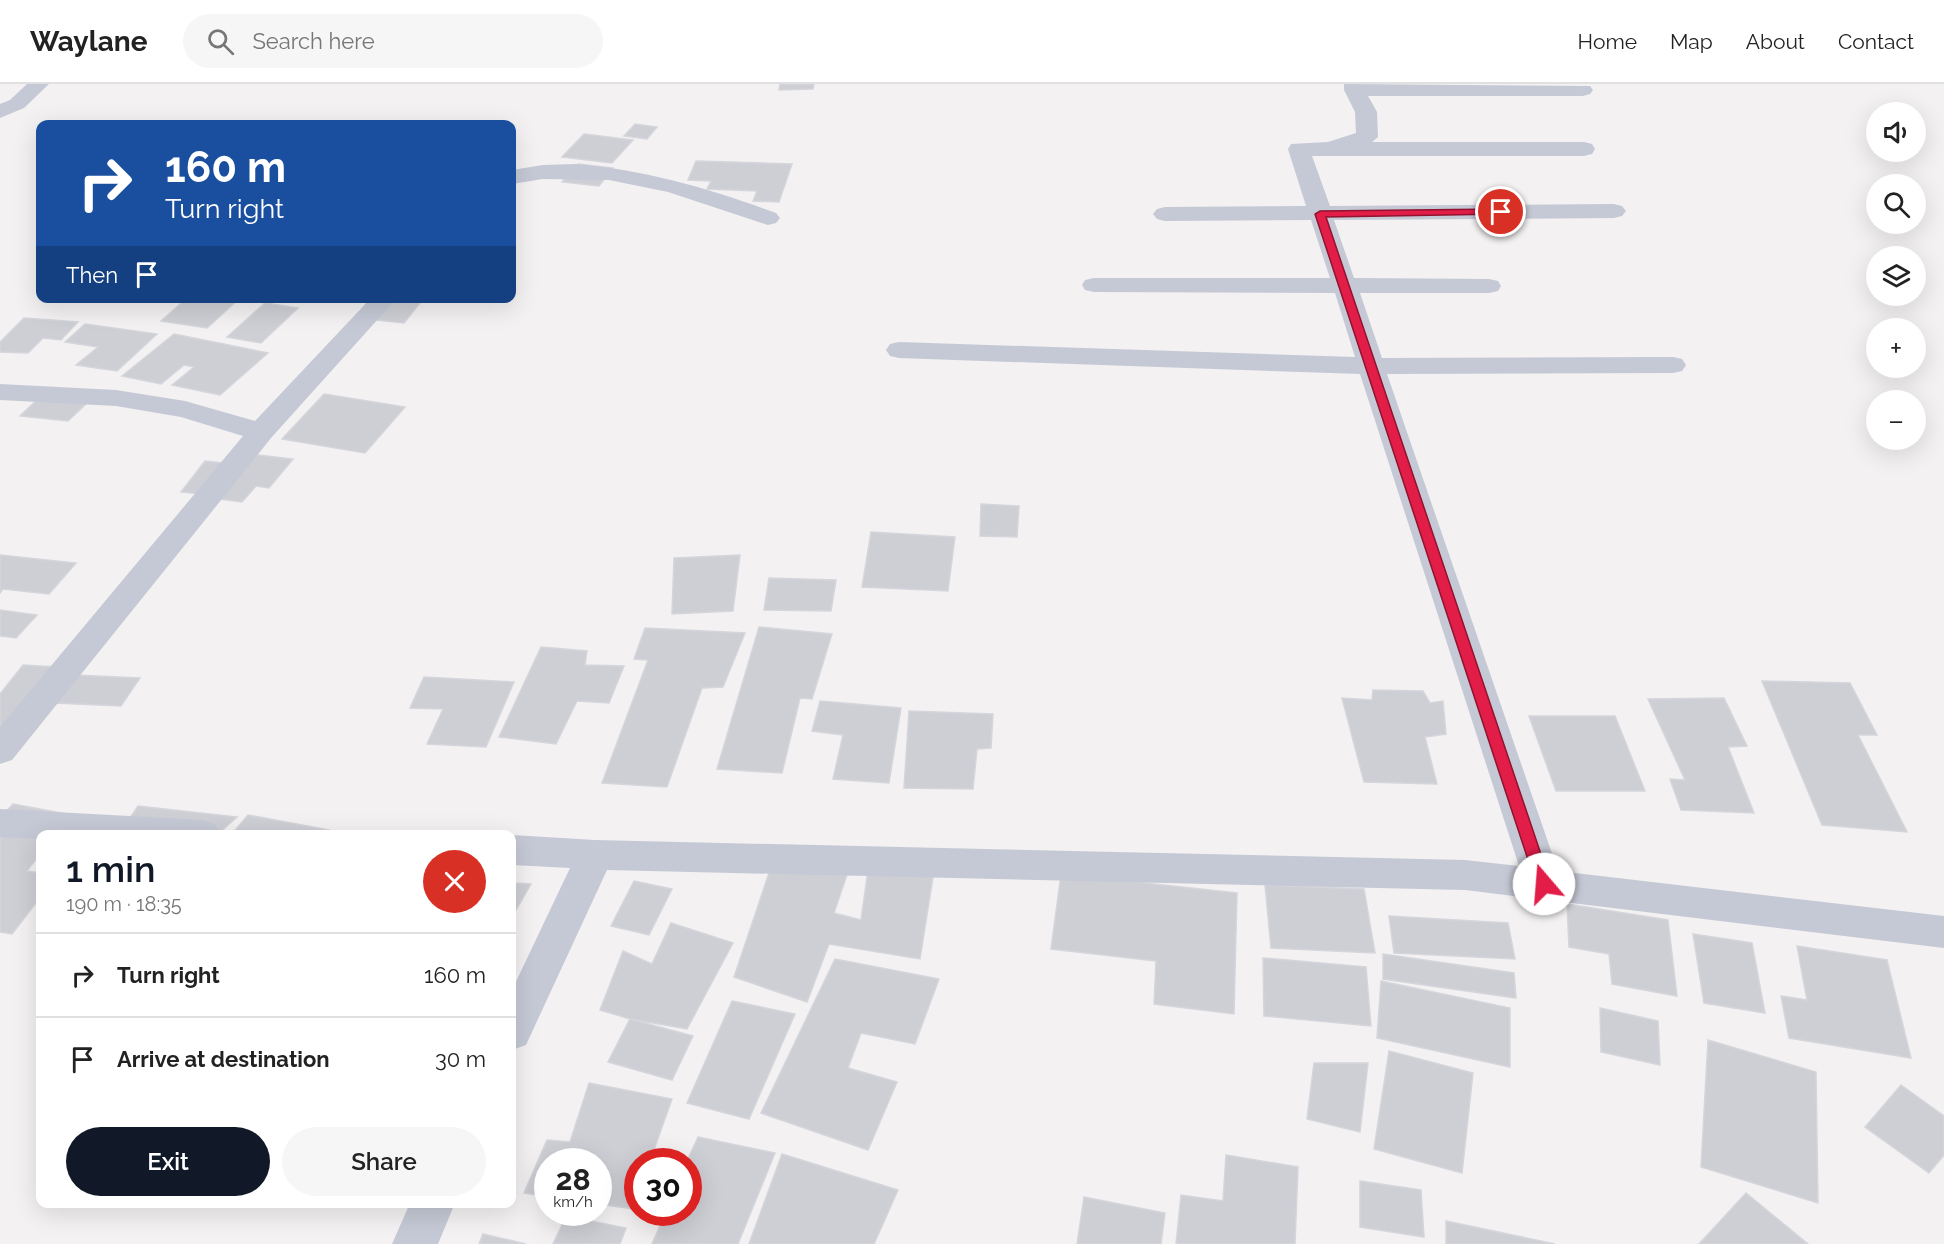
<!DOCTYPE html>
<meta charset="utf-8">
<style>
body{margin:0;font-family:Raleway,sans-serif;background:#f6f6f6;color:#222;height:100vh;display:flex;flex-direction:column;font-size:22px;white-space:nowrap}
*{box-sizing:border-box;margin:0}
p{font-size:20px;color:#767676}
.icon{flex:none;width:33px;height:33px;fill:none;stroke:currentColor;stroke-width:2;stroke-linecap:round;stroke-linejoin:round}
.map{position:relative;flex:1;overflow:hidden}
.panel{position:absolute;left:36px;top:746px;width:480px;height:378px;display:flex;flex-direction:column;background:#fff;border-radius:12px;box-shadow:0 6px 24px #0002}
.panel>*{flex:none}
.guide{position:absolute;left:36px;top:36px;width:480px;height:183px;border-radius:12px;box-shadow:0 6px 24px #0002;background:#1a4fa0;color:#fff;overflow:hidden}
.tools{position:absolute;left:1866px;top:18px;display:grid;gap:12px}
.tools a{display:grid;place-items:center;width:60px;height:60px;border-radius:50%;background:#fff;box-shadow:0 6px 24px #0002;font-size:30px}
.speed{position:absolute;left:534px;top:1064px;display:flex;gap:12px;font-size:30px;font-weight:700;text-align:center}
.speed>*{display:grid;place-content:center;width:78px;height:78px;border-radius:50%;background:#fff;box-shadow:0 6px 24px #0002;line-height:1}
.speed small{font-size:15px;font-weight:400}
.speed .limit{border:9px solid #d22;background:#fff;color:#111}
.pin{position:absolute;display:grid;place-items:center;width:51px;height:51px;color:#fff;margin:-26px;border:3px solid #fff;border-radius:50%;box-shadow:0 2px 6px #0007}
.me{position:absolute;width:66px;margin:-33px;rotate:342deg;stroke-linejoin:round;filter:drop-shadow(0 0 4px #0008)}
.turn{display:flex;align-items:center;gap:21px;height:126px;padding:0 30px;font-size:27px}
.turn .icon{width:78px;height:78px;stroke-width:2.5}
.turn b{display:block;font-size:42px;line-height:51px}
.then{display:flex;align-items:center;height:57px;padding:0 30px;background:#0003;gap:12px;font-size:22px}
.round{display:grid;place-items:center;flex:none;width:63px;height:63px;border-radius:32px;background:#f6f6f6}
.headline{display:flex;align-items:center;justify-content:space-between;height:102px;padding:0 30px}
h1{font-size:36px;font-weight:600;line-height:45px;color:#111827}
.primary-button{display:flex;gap:12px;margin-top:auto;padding:12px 30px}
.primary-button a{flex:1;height:69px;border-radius:36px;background:#111827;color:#fff;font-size:24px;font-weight:600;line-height:69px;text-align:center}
.primary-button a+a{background:#f6f6f6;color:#222}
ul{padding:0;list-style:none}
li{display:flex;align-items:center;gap:18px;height:84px;padding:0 30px;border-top:2px solid #e0e0e0}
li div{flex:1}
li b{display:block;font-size:22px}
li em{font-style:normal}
header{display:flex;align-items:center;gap:36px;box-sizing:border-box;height:84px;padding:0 30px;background:#fff;border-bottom:2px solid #e0e0e0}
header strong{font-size:28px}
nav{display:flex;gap:33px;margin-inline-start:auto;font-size:21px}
.search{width:420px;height:54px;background:#f6f6f6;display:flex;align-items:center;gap:15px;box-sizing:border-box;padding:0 21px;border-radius:33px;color:#767676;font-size:22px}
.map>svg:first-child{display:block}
.building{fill:#cdcfd5;stroke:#d5d5dc;stroke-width:1.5}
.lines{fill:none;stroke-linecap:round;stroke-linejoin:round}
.street{fill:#c5c9d5;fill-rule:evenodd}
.route{fill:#e11d48;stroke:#92132f;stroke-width:1.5}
</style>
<header>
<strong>Waylane</strong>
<div class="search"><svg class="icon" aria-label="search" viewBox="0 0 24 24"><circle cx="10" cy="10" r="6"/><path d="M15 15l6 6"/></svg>Search here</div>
<nav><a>Home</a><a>Map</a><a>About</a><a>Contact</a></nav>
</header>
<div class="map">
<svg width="1944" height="1160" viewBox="0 0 1944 1160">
<rect width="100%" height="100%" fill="#f3f1f1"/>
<path class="building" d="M780 0H814L813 5 779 6Z
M635 40 657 43 647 55 624 52Z
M584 50 633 56 612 79 562 73Z
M696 77 792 80 779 118 753 117 757 107 707 105 711 97 688 96Z
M578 80 613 84 599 102 562 98Z
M187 214H240L207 244 161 237Z
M394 214H424L404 239 376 236Z
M265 219 298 224 261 259 227 253Z
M24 234 78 238 61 256 43 254 28 269 0 268V258Z
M85 240 157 250 117 287 76 281 98 263 65 258Z
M174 250 268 269 220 311 172 301 194 283 184 281 161 300 122 292Z
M324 310 405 323 365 369 282 355Z
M39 314 87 319 68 337 20 332Z
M250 370 293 375 269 404 256 402 242 418 211 414Z
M205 377 225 379 200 410 181 408Z
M981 420 1019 422 1017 453 980 452Z
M871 448 955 453 948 507 862 503Z
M0 471 76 479 49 510 3 505 0 509Z
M740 471 733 527 672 530 674 474Z
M769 494 836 496 831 527 764 526Z
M0 526 37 531 16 554 0 552Z
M759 543 832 550 812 615 800 614 782 689 717 685Z
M645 544 745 549 723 603 702 604 667 703 602 699 648 576 634 575Z
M541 563 587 567 585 581 624 582 609 619 577 617 556 660 499 653Z
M23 581 56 583 0 646V610Z
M74 591 140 594 121 622 55 619Z
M424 593 514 598 486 663 427 660 443 625 410 624Z
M1762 597 1850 599 1877 651H1858L1907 748 1822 741Z
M1373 606 1423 607 1430 619 1443 617 1446 650 1425 653 1437 700 1364 698 1342 614 1372 616Z
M1724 614 1747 662 1728 663 1754 729 1681 726 1670 695 1685 696 1648 615Z
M820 617 901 624 889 699 833 695 843 651 812 647Z
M909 627 993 630 991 664 977 665 973 705 904 704Z
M1529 632H1615L1645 707H1556Z
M13 720 72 731 57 750H40V770L27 787 40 789V814L12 850 0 848V734Z
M138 722 237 733 218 750H119Z
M248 731 329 746 326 750H232Z
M772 780 849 785 834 829 861 836 868 786 934 787 920 875 829 860 807 918 734 893Z
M1061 790 1237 809 1234 930 1154 920 1156 877 1051 865Z
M634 797 672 805 649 851 611 842Z
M512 799 531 800 512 833Z
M1265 801 1364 805 1375 869 1271 864Z
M1567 820 1668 836 1677 912 1612 900 1609 870 1569 863Z
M1389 832 1508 839 1515 875 1394 869Z
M671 839 733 859 687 945 630 935 600 926 623 867 652 880Z
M1693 850 1752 859 1765 929 1704 919Z
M1797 862 1887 876 1911 974 1789 954 1781 912 1807 916Z
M1383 870 1514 889 1516 914 1383 895Z
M1263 874 1366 883 1371 942 1264 932Z
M835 875 939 895 915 960 861 949 848 984 897 998 868 1066 761 1029Z
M1381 897 1510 924V983L1377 954Z
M732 917 795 930 749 1035 687 1019Z
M1600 924 1658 937 1660 981 1601 968Z
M630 935 693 952 672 996 608 978Z
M1708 956 1816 988 1818 1119 1701 1083Z
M1389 967 1473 989 1462 1089 1374 1065Z
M1314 979H1368L1360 1048 1307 1035Z
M589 999 672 1015 650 1077H638V1115L634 1125 598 1120V1077H548V1113L524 1109 547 1056 570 1058Z
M1901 1001 1944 1032V1071L1929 1089 1865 1043Z
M698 1053 775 1069 738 1160H652L666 1128H688L687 1077Z
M782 1070 898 1106 874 1160H749Z
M1226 1071 1298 1083 1295 1160H1176L1181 1111 1223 1117Z
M1360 1097 1421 1106 1424 1153 1360 1143Z
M1746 1109 1808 1160H1699Z
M1084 1113 1165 1129 1161 1160H1077Z
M566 1132 626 1144 620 1160H553Z
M1446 1137 1555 1160H1446Z
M483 1150 526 1160H479Z"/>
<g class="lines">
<path class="street" d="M27 0H49L24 24 0 34V20L10 16Z
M1344 0 1590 2 1593 6 1590 10 1583 12H1368L1377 28 1378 53 1372 58H1584L1592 60 1595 65 1592 70 1584 72H1312L1330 122 1614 120 1622 122 1626 127 1622 132 1614 134 1334 136 1354 194 1489 195 1498 197 1501 202 1498 207 1489 209H1360L1382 274 1673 273 1682 275 1686 281 1682 287 1673 289 1387 290 1558 787 1944 832V864L1465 806 607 786 526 961 512 966V906L570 784 512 781V751L595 756 1465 776 1519 782 1360 290 899 274 890 272 886 266 890 260 899 258 1355 273 1335 209 1094 208 1085 206 1082 201 1085 196 1094 194H1330L1311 136 1165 137 1157 135 1153 130 1157 125 1165 123 1306 122 1288 65 1291 60 1328 58 1356 49 1355 28 1344 6Z
M576 80C646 86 711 105 776 129L780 134 776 139 768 141 668 108 609 96 543 95 512 100V86L543 81Z
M371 214H397L271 354 12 676 0 680V643L243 352 181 333 116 322 0 316V300L116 306 185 317 255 337Z
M0 725 202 736 215 740 220 750H40V755L0 753Z
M410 1119H455L438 1160H392Z"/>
</g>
<path class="route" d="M1501 125 1504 126V130L1326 133 1551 800 1549 805 1544 806 1538 805 1536 800 1315 130 1320 127Z"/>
</svg>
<div class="tools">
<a><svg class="icon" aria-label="sound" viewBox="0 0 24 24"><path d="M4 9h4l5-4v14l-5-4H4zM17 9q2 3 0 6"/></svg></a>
<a><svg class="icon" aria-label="search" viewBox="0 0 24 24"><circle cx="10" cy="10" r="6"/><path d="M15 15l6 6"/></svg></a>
<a><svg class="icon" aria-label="layers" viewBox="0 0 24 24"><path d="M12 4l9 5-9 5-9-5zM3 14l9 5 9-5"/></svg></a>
<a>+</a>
<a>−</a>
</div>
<div class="speed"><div>28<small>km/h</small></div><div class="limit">30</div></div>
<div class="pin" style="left:1501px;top:128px;background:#d93025"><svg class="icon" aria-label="arrive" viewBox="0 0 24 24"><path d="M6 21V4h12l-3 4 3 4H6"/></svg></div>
<svg class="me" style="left:1544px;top:800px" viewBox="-20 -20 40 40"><circle r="19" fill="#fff"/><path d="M0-13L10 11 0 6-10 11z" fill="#e11d48"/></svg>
<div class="guide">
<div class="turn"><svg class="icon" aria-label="right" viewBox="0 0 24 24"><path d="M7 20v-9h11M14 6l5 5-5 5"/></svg><div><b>160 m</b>Turn right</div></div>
<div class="then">Then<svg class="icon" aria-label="arrive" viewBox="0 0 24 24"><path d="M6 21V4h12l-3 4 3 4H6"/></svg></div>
</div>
<section class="panel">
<div class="headline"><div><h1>1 min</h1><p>190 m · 18:35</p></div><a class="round" style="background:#d93025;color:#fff"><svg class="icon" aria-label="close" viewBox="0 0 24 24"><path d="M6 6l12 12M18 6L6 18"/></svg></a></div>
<ul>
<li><svg class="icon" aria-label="right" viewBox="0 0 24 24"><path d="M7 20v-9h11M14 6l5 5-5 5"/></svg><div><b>Turn right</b></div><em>160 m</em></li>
<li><svg class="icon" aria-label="arrive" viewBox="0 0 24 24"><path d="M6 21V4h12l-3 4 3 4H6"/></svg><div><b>Arrive at destination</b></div><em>30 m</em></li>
</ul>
<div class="primary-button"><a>Exit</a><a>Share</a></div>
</section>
</div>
